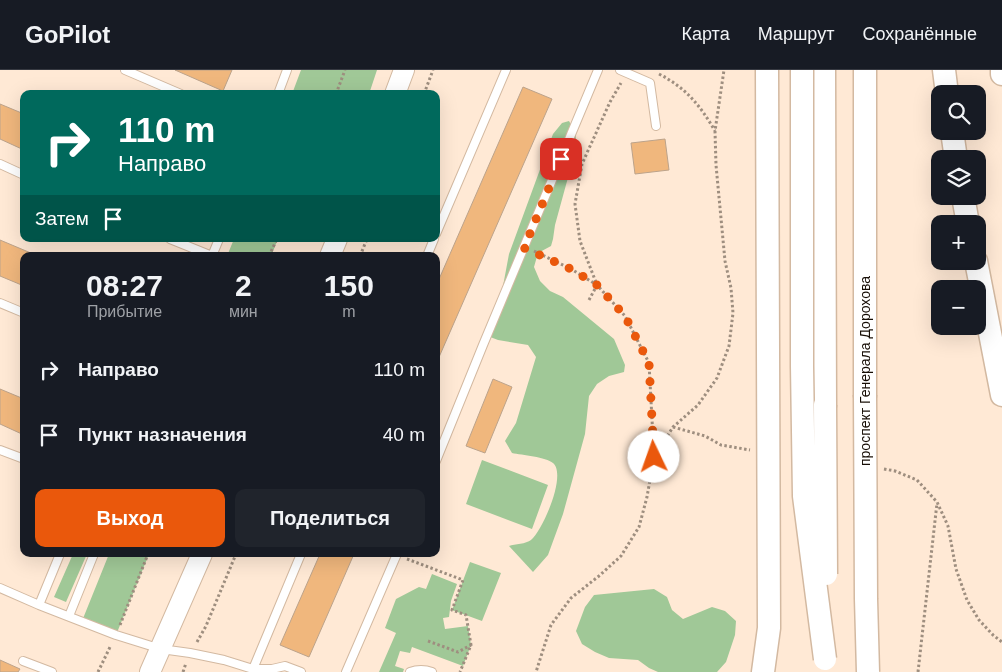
<!DOCTYPE html>
<html lang="ru">
<meta charset="utf-8">
<style>
body{margin:0;font-family:Helvetica,sans-serif;background:#20242c;color:#f1f3f6;height:100vh;display:flex;flex-direction:column;font-size:19px;white-space:nowrap}
*{box-sizing:border-box;margin:0}
p{font-size:16px;color:#9ea1a6}
.icon{flex:none;width:28px;height:28px;fill:none;stroke:currentColor;stroke-width:2;stroke-linecap:round;stroke-linejoin:round}
.map{position:relative;flex:1;overflow:hidden}
.details{position:absolute;left:20px;top:182px;width:420px;height:305px;display:flex;flex-direction:column;background:#171b24;border-radius:10px;box-shadow:0 5px 20px #0002}
.details>*{flex:none}
.banner{position:absolute;left:20px;top:20px;width:420px;height:152px;border-radius:10px;box-shadow:0 5px 20px #0002;background:#00695c;color:#fff;overflow:hidden}
.fabs{position:absolute;left:931px;top:15px;display:grid;gap:10px}
.fabs a{display:grid;place-items:center;width:55px;height:55px;border-radius:10px;background:#171b24;box-shadow:0 5px 20px #0002;font-size:25px}
.pin{position:absolute;display:grid;place-items:center;width:42px;height:42px;color:#fff;margin:-21px;border-radius:10px;box-shadow:0 2px 8px #0006}
.me{position:absolute;width:55px;margin:-28px;rotate:357deg;stroke-linejoin:round;filter:drop-shadow(0 0 4px #0008)}
.turn{display:flex;align-items:center;gap:18px;height:105px;padding:0 15px;font-size:22px}
.turn .icon{width:65px;height:65px;stroke-width:2.5}
.turn b{display:block;font-size:35px;line-height:42px}
.then{display:flex;align-items:center;height:48px;padding:0 15px;background:#0003;gap:10px;font-size:19px}
.eta{display:flex;justify-content:space-evenly;align-items:center;height:85px;text-align:center}
.eta b{font-size:30px;font-weight:700;line-height:35px}
.button{display:flex;gap:10px;margin-top:auto;padding:10px 15px}
.button a{flex:1;height:58px;border-radius:10px;background:#ea580c;color:#fff;font-size:20px;font-weight:700;line-height:58px;text-align:center}
.button a+a{background:#20242c;color:#f1f3f6}
ul{padding:0;list-style:none}
li{display:flex;align-items:center;gap:15px;height:65px;padding:0 15px}
li div{flex:1}
li b{display:block;font-size:19px}
li em{font-style:normal}
header{display:flex;align-items:center;gap:30px;box-sizing:border-box;height:70px;padding:0 25px;background:#171b24;border-bottom:1px solid #363941}
header strong{font-size:24px}
nav{display:flex;gap:28px;margin-inline-start:auto;font-size:18px}
.map>svg:first-child{display:block}
.green{fill:#a0c897}
.building{fill:#f0b77d;stroke:#bca38b}
.lines{fill:none;stroke-linecap:round;stroke-linejoin:round}
.service-casing{stroke:#d3b9a1;stroke-width:10}
.tertiary-casing{stroke:#d3b9a1;stroke-width:22}
.secondary-casing{stroke:#d3b9a1;stroke-width:25}
.path{stroke:#9e8e7f;stroke-width:3;stroke-dasharray:2.5 2.5;stroke-linecap:butt}
.service{stroke:#fff;stroke-width:8}
.tertiary{stroke:#fff;stroke-width:20}
.secondary{stroke:#fff;stroke-width:22}
.secondary-bridge-casing{stroke:#d3b9a1;stroke-width:25;stroke-linecap:butt}
.secondary-bridge{stroke:#fff;stroke-width:22}
.route{stroke:#ea580c;stroke-width:9;stroke-dasharray:0 16.2}
.labels{text-anchor:middle;stroke-width:4;stroke-linejoin:round;paint-order:stroke}
.street-label{font-size:14px;fill:#160d05;stroke:#fff}
</style>
<header>
<strong>GoPilot</strong>
<nav><a>Карта</a><a>Маршрут</a><a>Сохранённые</a></nav>
</header>
<div class="map">
<svg width="1002" height="602" viewBox="0 0 1002 602">
<rect width="100%" height="100%" fill="#ffe9d5"/>
<path class="green" d="M301 0H377L369 24H292Z
M569 51 576 64 575 82 555 155 553 169 551 176 538 183 534 197 540 211 550 221 563 227 614 269 625 295 624 302 609 306 597 314 589 326 585 364 563 444 548 485 533 502 509 476C515 474 526 474 531 470 543 460 567 404 553 393 546 387 522 385 512 383L505 371 516 353 536 287 528 275 498 270 485 265 500 232 509 184 553 64 562 53Z
M234 169H278L271 186H227Z
M482 390 548 415 532 459 466 434Z
M73 484H87L66 532 54 527Z
M109 484H149L116 565 82 551Z
M470 492 501 503 482 551 452 540Z
M432 504 457 514 451 531 449 547 443 548 445 559 468 556 471 575 463 596 412 577 410 583 400 581 395 596 404 599 403 602H379L396 563 385 558 396 529 419 517 426 519Z
M654 519 667 527 672 540 683 549 712 537 725 541 736 551 735 565 726 592 717 602H658L649 598 638 590 609 588 595 582 582 574 576 561 585 537 594 525Z"/>
<path class="building" d="M175 0H232L223 21Z
M523 17 552 29 436 294V216Z
M0 34 24 44V80L0 69Z
M665 69 669 100 635 104 631 73Z
M0 170 38 186H24V216L0 206Z
M493 309 512 317 485 383 466 376Z
M0 319 24 329V365L0 354Z
M320 484H354L309 587 280 575Z
M0 590 20 599 18 602H0Z"/>
<g class="lines">
<defs>
<path id="service" d="M125 0 181 24
M620 0 650 13 656 56
M278 24 287 0
M0 94 24 105
M436 164 506 0
M170 169 212 186
M212 186 219 169
M427 186 434 169
M0 233 24 243
M0 380 24 389
M436 391 483 275 598 0
M0 518 39 535 116 565 161 579 190 583 224 590 253 599H272L285 596 301 602
M39 535 60 484
M69 546 94 484
M23 591 52 602
M253 599 301 484
M346 602 397 484
M410 602C418 599 424 599 432 602"/>
<path id="tertiary" d="M395 24 404 0
M330 186 337 169
M150 602 202 484"/>
<path id="secondary" d="M824 0 825 335
M865 0V325
M944 0 947 24
M1002 0V4
M952 61 956 89
M963 126 968 154
M976 191 1002 325
M763 602 769 558 767 0"/>
</defs>
<use href="#service" class="service-casing"/>
<use href="#tertiary" class="tertiary-casing"/>
<use href="#secondary" class="secondary-casing"/>
<path class="path" d="M659 4C686 18 700 35 715 61
M336 24 345 0
M424 24 433 0
M534 181 571 199 597 215 625 246 649 293 654 387 647 427 639 457 621 486 599 506 571 528 551 555 536 602
M269 186 277 169
M360 186 367 169
M589 230 597 215 580 171 575 134 582 94 610 32 621 13
M673 357 705 366 721 375 750 380
M654 387 673 357 698 335 717 308 729 276 733 243 731 218 725 191 716 95 715 61 724 0
M884 399 895 401 917 410 937 432 948 456 956 499 967 530 979 550 993 565 1002 572
M407 489 463 510 452 540 466 545 471 575 460 602
M120 555 148 484
M428 571 458 582 471 575
M197 572 206 556 236 484
M98 602 111 575
M183 602 186 593
M918 602 937 433"/>
<use href="#service" class="service"/>
<use href="#tertiary" class="tertiary"/>
<use href="#secondary" class="secondary"/>
<defs>
<path id="secondary-bridge" d="M802 0V296L804 426 825 589
M865 325 866 529 868 602
M825 335 826 504"/>
</defs>
<use href="#secondary-bridge" class="secondary-bridge-casing"/>
<use href="#secondary-bridge" class="secondary-bridge"/>
</g>
<g class="lines">
<path class="route" d="M561 89 524 178 571 199 597 215 625 246 649 293 654 387"/>
</g>
<g class="labels">
<g class="street-label">
<text transform="translate(865 301) rotate(-90)" y="5">проспект Генерала Дорохова</text>
</g>
</g>
</svg>
<div class="fabs">
<a><svg class="icon" aria-label="search" viewBox="0 0 24 24"><circle cx="10" cy="10" r="6"/><path d="M15 15l6 6"/></svg></a>
<a><svg class="icon" aria-label="layers" viewBox="0 0 24 24"><path d="M12 4l9 5-9 5-9-5zM3 14l9 5 9-5"/></svg></a>
<a>+</a>
<a>−</a>
</div>
<div class="pin" style="left:561px;top:89px;background:#d93025"><svg class="icon" aria-label="arrive" viewBox="0 0 24 24"><path d="M6 21V4h12l-3 4 3 4H6"/></svg></div>
<svg class="me" style="left:654px;top:387px" viewBox="-20 -20 40 40"><circle r="19" fill="#fff"/><path d="M0-13L10 11 0 6-10 11z" fill="#ea580c"/></svg>
<div class="banner">
<div class="turn"><svg class="icon" aria-label="right" viewBox="0 0 24 24"><path d="M7 20v-9h11M14 6l5 5-5 5"/></svg><div><b>110 m</b>Направо</div></div>
<div class="then">Затем<svg class="icon" aria-label="arrive" viewBox="0 0 24 24"><path d="M6 21V4h12l-3 4 3 4H6"/></svg></div>
</div>
<section class="details">
<div class="eta">
<div><b>08:27</b><p>Прибытие</p></div>
<div><b>2</b><p>мин</p></div>
<div><b>150</b><p>m</p></div>
</div>
<ul>
<li><svg class="icon" aria-label="right" viewBox="0 0 24 24"><path d="M7 20v-9h11M14 6l5 5-5 5"/></svg><div><b>Направо</b></div><em>110 m</em></li>
<li><svg class="icon" aria-label="arrive" viewBox="0 0 24 24"><path d="M6 21V4h12l-3 4 3 4H6"/></svg><div><b>Пункт назначения</b></div><em>40 m</em></li>
</ul>
<div class="button"><a>Выход</a><a>Поделиться</a></div>
</section>
</div>
